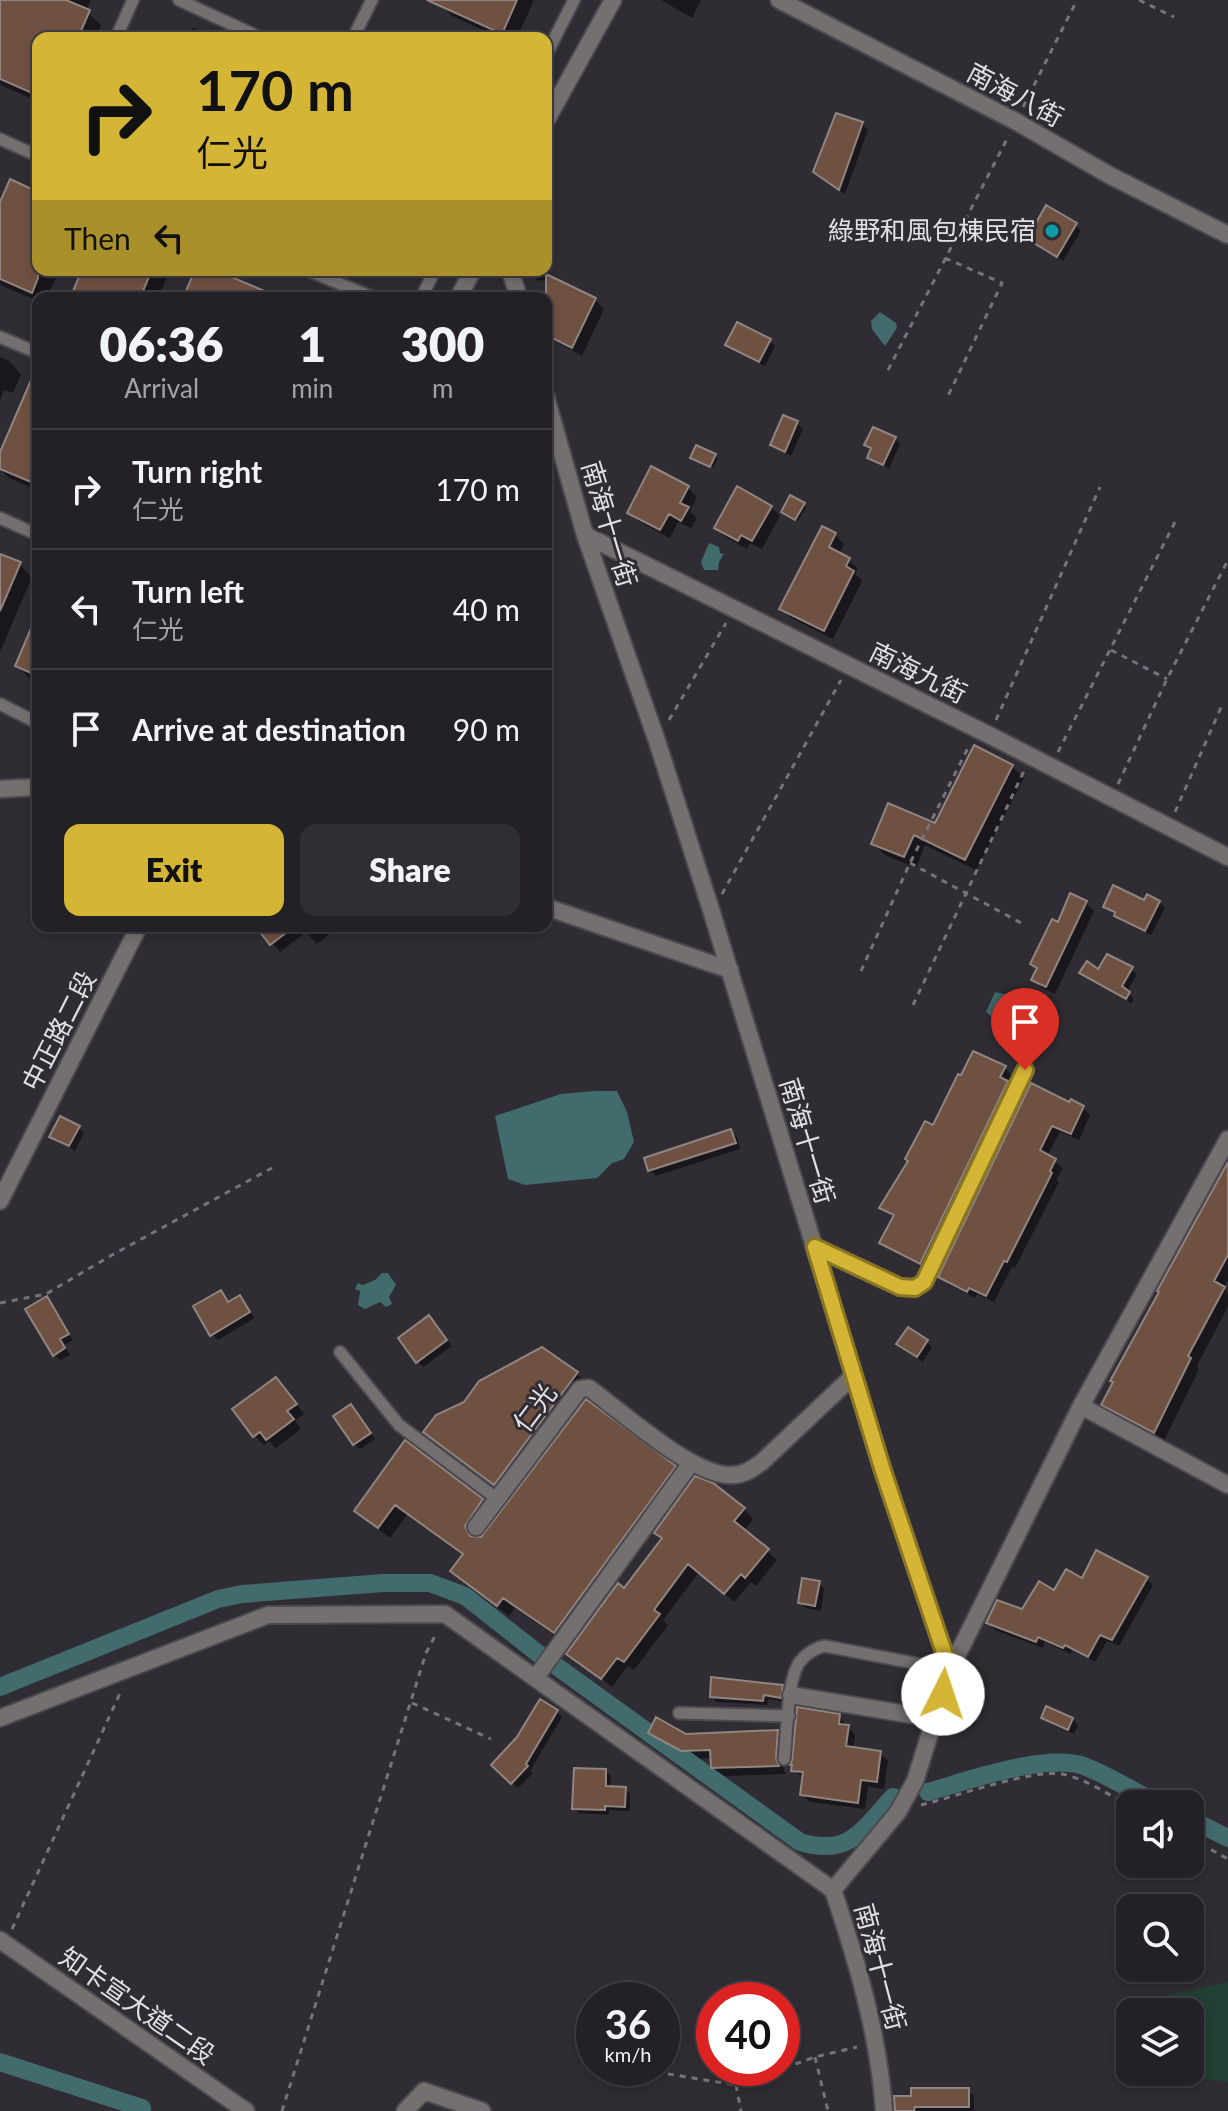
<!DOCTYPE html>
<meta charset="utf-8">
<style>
body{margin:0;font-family:Lato,"Noto Sans TC",sans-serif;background:#2f2e33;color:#f1f3f6;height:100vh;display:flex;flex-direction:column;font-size:30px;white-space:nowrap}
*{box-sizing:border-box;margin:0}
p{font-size:26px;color:#a3a3a7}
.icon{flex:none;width:44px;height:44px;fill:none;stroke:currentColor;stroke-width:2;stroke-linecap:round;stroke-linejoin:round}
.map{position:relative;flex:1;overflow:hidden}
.panel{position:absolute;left:32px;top:292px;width:520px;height:640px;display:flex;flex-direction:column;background:#232127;border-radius:16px;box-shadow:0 4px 12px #0003,0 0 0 2px #403e44}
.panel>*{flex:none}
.top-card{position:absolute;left:32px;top:32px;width:520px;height:244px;border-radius:16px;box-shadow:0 4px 12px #0003,0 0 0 2px #403e44;background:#d5b535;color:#111;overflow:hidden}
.controls{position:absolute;left:1116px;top:1790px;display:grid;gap:16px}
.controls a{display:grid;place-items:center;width:88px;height:88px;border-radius:16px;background:#232127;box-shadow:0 4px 12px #0003,0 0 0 2px #403e44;font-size:40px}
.speed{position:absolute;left:576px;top:1982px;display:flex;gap:16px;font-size:40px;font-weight:700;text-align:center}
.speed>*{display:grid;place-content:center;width:104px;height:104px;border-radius:50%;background:#232127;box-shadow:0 4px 12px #0003,0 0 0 2px #403e44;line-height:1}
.speed small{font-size:20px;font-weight:400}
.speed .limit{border:12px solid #d22;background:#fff;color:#111}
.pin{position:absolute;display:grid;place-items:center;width:68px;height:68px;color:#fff;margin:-82px -34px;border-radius:50% 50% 50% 0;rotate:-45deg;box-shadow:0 0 8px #0007}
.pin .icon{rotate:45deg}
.me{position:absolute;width:88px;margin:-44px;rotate:4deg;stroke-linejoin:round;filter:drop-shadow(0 0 6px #0008)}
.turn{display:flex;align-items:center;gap:28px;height:168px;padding:0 32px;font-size:36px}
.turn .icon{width:104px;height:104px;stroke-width:2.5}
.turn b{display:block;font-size:56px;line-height:68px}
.then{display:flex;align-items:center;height:76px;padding:0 32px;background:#0003;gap:16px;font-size:30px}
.eta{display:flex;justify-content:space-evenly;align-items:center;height:136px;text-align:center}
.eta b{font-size:48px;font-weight:800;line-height:56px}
.cta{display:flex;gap:16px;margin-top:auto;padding:16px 32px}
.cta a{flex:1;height:92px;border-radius:16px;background:#d5b535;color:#111;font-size:32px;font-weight:800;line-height:92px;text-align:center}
.cta a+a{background:#2f2e33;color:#f1f3f6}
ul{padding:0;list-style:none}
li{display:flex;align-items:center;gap:24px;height:120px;padding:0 32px;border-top:2px solid #403e44}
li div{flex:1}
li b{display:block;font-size:30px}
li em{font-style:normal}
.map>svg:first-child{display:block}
.green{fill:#223f33}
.water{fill:#426b6d}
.shadow{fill:#0007}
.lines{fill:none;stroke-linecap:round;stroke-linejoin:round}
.canal{stroke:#426b6d;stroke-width:18}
.building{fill:#6f5142;stroke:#908581;stroke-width:2}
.service-casing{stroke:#4c4950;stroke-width:15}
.minor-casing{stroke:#4c4950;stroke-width:20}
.tertiary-casing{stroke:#4c4950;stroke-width:20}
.path{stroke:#76737a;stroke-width:3;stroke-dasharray:6 6;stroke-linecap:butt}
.service{stroke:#757070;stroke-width:11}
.minor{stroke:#757070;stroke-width:16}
.tertiary{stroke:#757070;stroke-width:16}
.route-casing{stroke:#8a7622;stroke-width:20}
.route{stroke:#d5b535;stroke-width:14}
.culture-dot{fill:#0f9aa8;stroke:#2f2c34;stroke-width:3}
.labels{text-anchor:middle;stroke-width:6;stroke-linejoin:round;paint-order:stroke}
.street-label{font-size:26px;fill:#e2e0e5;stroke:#2f2c34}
.poi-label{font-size:26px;fill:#e2e0e5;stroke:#2f2c34;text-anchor:end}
</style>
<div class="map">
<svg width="1228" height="2111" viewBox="0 0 1228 2111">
<rect width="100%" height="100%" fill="#2f2c34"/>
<path class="green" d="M1228 1982V2082L1202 2079 1180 2072H1190V2012H1130V2036L1123 2029V2005Z"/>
<path class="water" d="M880 312 896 323 897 328 885 346 872 329 871 321Z
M709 543 719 547 720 553 724 554 719 562 718 570H704L701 562Z
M995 992 1004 994 1007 1000 1002 1012 993 1018 986 1012Z
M594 1091H617L627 1112 634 1142 624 1159 612 1163 597 1178 525 1185 508 1179 495 1116 561 1094Z
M382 1273H388L396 1285 389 1297 392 1304 386 1307 380 1302 365 1309 358 1305 360 1291 355 1289 358 1283 363 1285 375 1280Z"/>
<path class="shadow" d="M0 0H91L86 11 101 25 96 38H38V101L0 85Z
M442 0H534L517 38H501L452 16 440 4Z
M661 0H701L692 18Z
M192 28 215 38H187Z
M838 115 862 124 868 130 845 194 815 172Z
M38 194V270H59L47 298H38V301L0 285V207Z
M1075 225 1081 231 1063 261 1029 238Z
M546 250 552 255 548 281 537 280 531 274 532 270H546Z
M84 270H170L158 298H72Z
M564 285 595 300 604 309 582 356 546 336V321Z
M769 340 775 346 765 366 733 350 727 344Z
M0 357 9 361 21 374 13 393 4 390 0 400Z
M38 383V490L9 478 0 469V458Z
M797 423 803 429 791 456 773 445Z
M895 439 900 444 889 469 869 457 873 450 867 445Z
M697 447 718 458 713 468 695 460Z
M652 469 688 488 697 497 690 511 697 518 691 528 678 522 670 538 638 521 629 512Z
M804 505 806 507 798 521 786 514Z
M771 507 780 516 762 549 750 543 747 549 725 537 716 527Z
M835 535 844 544 839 554 858 568 855 574 862 581 833 639 791 618 782 609Z
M0 556 19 564 32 577 0 652Z
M38 617V682L30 678 17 666Z
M1012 766 1024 778 976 870 925 845 916 868 885 855 873 843 935 826Z
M1145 902H1159L1165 908 1151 935 1122 921 1106 906Z
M1086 903 1094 911 1055 994 1042 988 1034 979 1038 970 1032 964 1059 925Z
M271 926H340L317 944 306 932 280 952 263 932Z
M1131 969 1137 974 1127 992 1134 999 1131 1003 1081 973Z
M1005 1068 1011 1074 1007 1083 1013 1089 927 1269 888 1249 882 1243 895 1217 881 1208 934 1127Z
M1032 1085 1070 1105 1083 1107 1090 1115 1079 1140 1060 1132 1047 1156 1063 1168 1056 1180 1059 1182 1015 1268 1012 1267 994 1302 977 1294 975 1298 948 1284 941 1277Z
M78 1127 84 1133 75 1151 52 1136Z
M731 1132 737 1137 740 1149 656 1176 650 1170Z
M1228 1166V1280L1224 1288 1228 1293V1306L1197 1366 1199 1369 1164 1441 1113 1413 1104 1404Z
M221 1292 230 1304 240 1298 255 1318 218 1340 212 1334Z
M46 1299 73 1340 64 1345 70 1355 60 1360 54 1355Z
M435 1323 452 1346 423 1367 417 1361Z
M927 1342 932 1347 923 1362 899 1344Z
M542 1349 577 1374 589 1386 507 1496 438 1444 426 1432Z
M285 1389 304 1414 295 1421 301 1429 276 1448 269 1441 264 1445 255 1436Z
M356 1412 375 1439 360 1449 354 1444Z
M405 1443 493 1512 475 1538 482 1539 674 1467 685 1478 566 1643 515 1608 509 1616 464 1582 452 1571 464 1556 407 1515 390 1538 356 1511Z
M744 1509 753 1519 744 1531 777 1560 756 1586 751 1582 734 1602 699 1572 663 1620 668 1625 634 1670 628 1666 612 1687 569 1654 624 1591Z
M1146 1578 1153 1585 1119 1646 1107 1641 1095 1662 1072 1650 1071 1654 1045 1642 1043 1648 995 1630 988 1623 1023 1612 1054 1592 1082 1581Z
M819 1583 824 1589 821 1611 806 1608 800 1603Z
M782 1687 787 1692 785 1702 768 1699 767 1705 717 1702 712 1697Z
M556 1711 562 1717 530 1771 533 1773 518 1788 494 1765Z
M839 1716 855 1735 853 1749 880 1753 888 1761 884 1789 868 1787 865 1809 810 1802 802 1794 804 1778 793 1770Z
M1043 1718 1072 1719 1078 1725 1074 1734 1049 1723Z
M777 1732 786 1740 783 1768 786 1774 722 1776 713 1768V1758L692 1759 659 1741 650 1733 686 1736Z
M606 1771 611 1776 610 1788 625 1789 630 1794V1811L609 1810V1815L579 1813 574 1808Z
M968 2090 974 2096V2111H896Z"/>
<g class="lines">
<path class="canal" d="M552 1663 800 1842C850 1857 862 1830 893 1797
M0 1687 218 1599 242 1594 383 1583H430L465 1596 540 1655
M928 1792C966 1781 1043 1754 1081 1765 1107 1774 1134 1792 1159 1804
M1190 1819 1228 1838
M0 2062 142 2108"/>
</g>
<path class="building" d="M0 0H66L90 10 78 38H70L59 33 57 38H38V80L32 93 0 79Z
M427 0H517L502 34Z
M836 113 863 122 839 190 813 172Z
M10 179 38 192V278L32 293 0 279V202Z
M1046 205 1077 223 1057 257 1027 239Z
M82 270H152L140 298H70Z
M195 270H215L281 298H183Z
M546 274 596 298 572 348 546 335Z
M737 322 771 339 759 362 725 345Z
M38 364V485L0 469V452Z
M783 415 798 421 785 452 770 445Z
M873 427 896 437 883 465 867 458 871 448 864 445Z
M696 445 716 454 710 467 690 458Z
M651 466 689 486 680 503 689 507 681 521 669 514 660 530 627 513Z
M737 486 772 506 752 541 741 535 738 541 714 528Z
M790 495 805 503 795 520 781 512Z
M822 526 836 533 829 547 850 558 846 566 854 571 824 631 779 609Z
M0 554 21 562 0 611Z
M38 612V676L15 666Z
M974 745 1013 765 965 860 914 835 904 857 871 844 888 803 935 823Z
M1113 885 1144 900 1147 894 1160 901 1145 931 1114 916 1115 912 1103 907Z
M1070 893 1087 901 1046 987 1031 980 1037 968 1030 964 1052 919 1058 922Z
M268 926H295L270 945 260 932Z
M1107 954 1133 967 1122 986 1130 992 1126 999 1079 973 1087 961 1098 969Z
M973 1051 1006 1066 1000 1077 1008 1081 920 1264 879 1243 894 1215 879 1208 908 1161 905 1159 925 1121 933 1125 958 1074 961 1075Z
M1031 1083 1069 1102 1071 1099 1084 1106 1071 1134 1052 1126 1040 1150 1056 1159 1050 1171 1052 1173 1007 1262 1004 1261 986 1296 969 1288 967 1292 938 1277Z
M60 1116 80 1126 69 1146 49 1137Z
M731 1129 736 1143 648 1171 644 1158Z
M1228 1162V1255L1214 1281 1225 1287 1188 1356 1191 1358 1154 1433 1101 1405 1113 1382 1110 1381 1159 1292 1157 1291Z
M221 1290 228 1302 240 1295 250 1312 210 1336 193 1306Z
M47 1296 69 1334 60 1339 65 1348 53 1356 25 1309Z
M429 1315 447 1340 416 1363 398 1338Z
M908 1327 928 1340 917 1357 896 1344Z
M542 1347 578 1372 494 1485 423 1432 436 1415 464 1402 479 1381Z
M276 1377 297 1404 287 1411 294 1419 266 1440 260 1432 253 1437 232 1409Z
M586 1399 676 1466 554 1633 503 1598 497 1606 450 1571 463 1554 395 1505 378 1528 354 1511 405 1440 483 1499 465 1526 470 1536 481 1537Z
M351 1404 371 1433 353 1445 333 1416Z
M695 1476 713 1483 745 1508 734 1521 769 1549 745 1578 741 1574 724 1594 688 1564 654 1610 660 1614 624 1662 617 1658 601 1679 566 1654 618 1583 624 1588 662 1538 654 1533Z
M1096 1550 1148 1577 1112 1640 1100 1635 1088 1657 1065 1645 1063 1648 1038 1637 1036 1642 986 1623 997 1600 1022 1609 1039 1581 1054 1590 1066 1569 1082 1578Z
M802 1578 820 1581 815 1606 798 1603Z
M711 1677 783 1685 781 1698 764 1695 763 1701 710 1697Z
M540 1699 558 1710 526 1764 528 1766 511 1784 491 1765 517 1737Z
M1046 1706 1073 1718 1068 1730 1041 1718Z
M797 1707 840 1714 839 1724 849 1725 846 1746 881 1751 877 1782 861 1780 858 1803 800 1795 803 1772 791 1771 792 1765H790L792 1760Z
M656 1717 686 1734 778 1730 776 1758 779 1766 711 1768 710 1750 681 1751 648 1733Z
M574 1768 606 1769V1786L626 1787 625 1807 605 1806V1810L572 1809Z
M911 2088H969V2107H915L914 2111H895L894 2096H911Z"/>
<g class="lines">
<defs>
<path id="service" d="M179 0 261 38
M116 38 133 0
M353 38 372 0
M546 55 574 0
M0 139 38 156
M307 270 374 298
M421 298 435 270
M0 337 38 353
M0 518 38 535
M0 704 38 723
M340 1352 399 1425 496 1498
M679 1713 789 1716
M784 1759C787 1736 787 1689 796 1669 800 1658 813 1648 825 1646L950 1670"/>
<path id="minor" d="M779 0 1015 121 1109 175 1228 235
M585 535 989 735 1228 857
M0 789 38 787
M546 907 730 970
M815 1247 900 1287 915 1288 924 1282 1025 1070
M1081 1406 1228 1485
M476 1527 580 1389 589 1388C622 1412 689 1473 728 1475 742 1476 751 1470 762 1462L854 1375
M950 1670 1081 1406 1228 1139
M536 1677 691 1463
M791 1695 936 1719
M0 1718 268 1615 445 1614 833 1890
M405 2111 424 2091 482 2111"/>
<path id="tertiary" d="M546 121 613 0
M510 270 519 298
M458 298 473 270
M546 397 585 535 657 741 712 913 883 1471 950 1670 915 1781 898 1812 833 1890C857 1961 879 2036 884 2111
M0 1201 139 926
M0 1940 246 2111"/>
</defs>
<use href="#service" class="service-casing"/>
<use href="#minor" class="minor-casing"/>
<use href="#tertiary" class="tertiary-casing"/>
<path class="path" d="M1139 0 1174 17
M1023 107 1077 0
M945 258 1002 283 946 400
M888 370 1009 135
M1111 650 1167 679
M669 720 726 623
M996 720 1100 487
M1058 752 1176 520
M1118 784 1167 679 1228 560
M1175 812 1223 703
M910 863 1023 924
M722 894 841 680
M861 971 910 863 970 744
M913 1005 1024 771
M0 1303 46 1294 112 1255 272 1168
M412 1703 491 1739
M921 1805C954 1797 1032 1769 1062 1774 1086 1779 1109 1795 1130 1806
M1190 1838 1228 1859
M12 1929 122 1689
M815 2057 828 2111
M656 2072 736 2085 815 2057 857 2047
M736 2085 741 2111
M282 2111 426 1653 437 1632"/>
<use href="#service" class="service"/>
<use href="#minor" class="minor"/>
<use href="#tertiary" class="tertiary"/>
</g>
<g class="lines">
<defs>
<path id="route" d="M943 1694 950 1670 883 1471 815 1247 900 1287 915 1288 924 1282 1025 1070"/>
</defs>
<use href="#route" class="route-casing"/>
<use href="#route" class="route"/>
</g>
<circle class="culture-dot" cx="1052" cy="231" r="8"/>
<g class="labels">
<g class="street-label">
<text transform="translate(1015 95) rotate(28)" y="9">南海八街</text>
<text transform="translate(609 524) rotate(73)" y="9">南海十一街</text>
<text transform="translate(918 673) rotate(26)" y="9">南海九街</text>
<text transform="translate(59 1031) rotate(-63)" y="9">中正路二段</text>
<text transform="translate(807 1141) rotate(73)" y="9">南海十一街</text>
<text transform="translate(535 1408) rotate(-53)" y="9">仁光</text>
<text transform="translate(880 1967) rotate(75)" y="9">南海十一街</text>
<text transform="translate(137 2006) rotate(35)" y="9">知卡宣大道二段</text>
</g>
<g class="poi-label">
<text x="1036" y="240">綠野和風包棟民宿</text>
</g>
</g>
</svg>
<div class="controls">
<a><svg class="icon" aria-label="sound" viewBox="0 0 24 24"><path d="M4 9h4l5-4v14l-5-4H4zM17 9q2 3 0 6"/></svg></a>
<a><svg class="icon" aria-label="search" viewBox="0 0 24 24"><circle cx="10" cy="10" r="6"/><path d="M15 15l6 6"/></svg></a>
<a><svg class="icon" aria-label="layers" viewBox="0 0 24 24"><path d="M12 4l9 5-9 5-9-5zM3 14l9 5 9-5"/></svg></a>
</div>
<div class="speed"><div>36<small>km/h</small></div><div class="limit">40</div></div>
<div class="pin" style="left:1025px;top:1070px;background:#d93025"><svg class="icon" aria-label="arrive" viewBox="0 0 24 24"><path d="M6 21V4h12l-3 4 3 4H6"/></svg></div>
<svg class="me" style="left:943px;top:1694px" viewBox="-20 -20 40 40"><circle r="19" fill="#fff"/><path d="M0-13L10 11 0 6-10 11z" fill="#d5b535"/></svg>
<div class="top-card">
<div class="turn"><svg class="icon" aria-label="right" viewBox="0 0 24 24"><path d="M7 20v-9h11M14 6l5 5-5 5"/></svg><div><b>170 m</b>仁光</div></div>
<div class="then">Then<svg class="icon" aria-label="left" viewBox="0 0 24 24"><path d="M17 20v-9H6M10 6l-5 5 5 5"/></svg></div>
</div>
<section class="panel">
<div class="eta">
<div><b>06:36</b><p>Arrival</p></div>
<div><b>1</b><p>min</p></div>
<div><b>300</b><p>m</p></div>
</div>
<ul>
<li><svg class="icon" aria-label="right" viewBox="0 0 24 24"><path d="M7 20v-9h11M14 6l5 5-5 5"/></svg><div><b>Turn right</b><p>仁光</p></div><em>170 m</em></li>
<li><svg class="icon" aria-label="left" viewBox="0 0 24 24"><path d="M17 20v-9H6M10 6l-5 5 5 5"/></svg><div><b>Turn left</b><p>仁光</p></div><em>40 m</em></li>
<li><svg class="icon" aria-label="arrive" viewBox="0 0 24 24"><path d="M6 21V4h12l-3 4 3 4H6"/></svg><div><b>Arrive at destination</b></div><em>90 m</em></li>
</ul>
<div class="cta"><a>Exit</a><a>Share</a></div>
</section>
</div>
